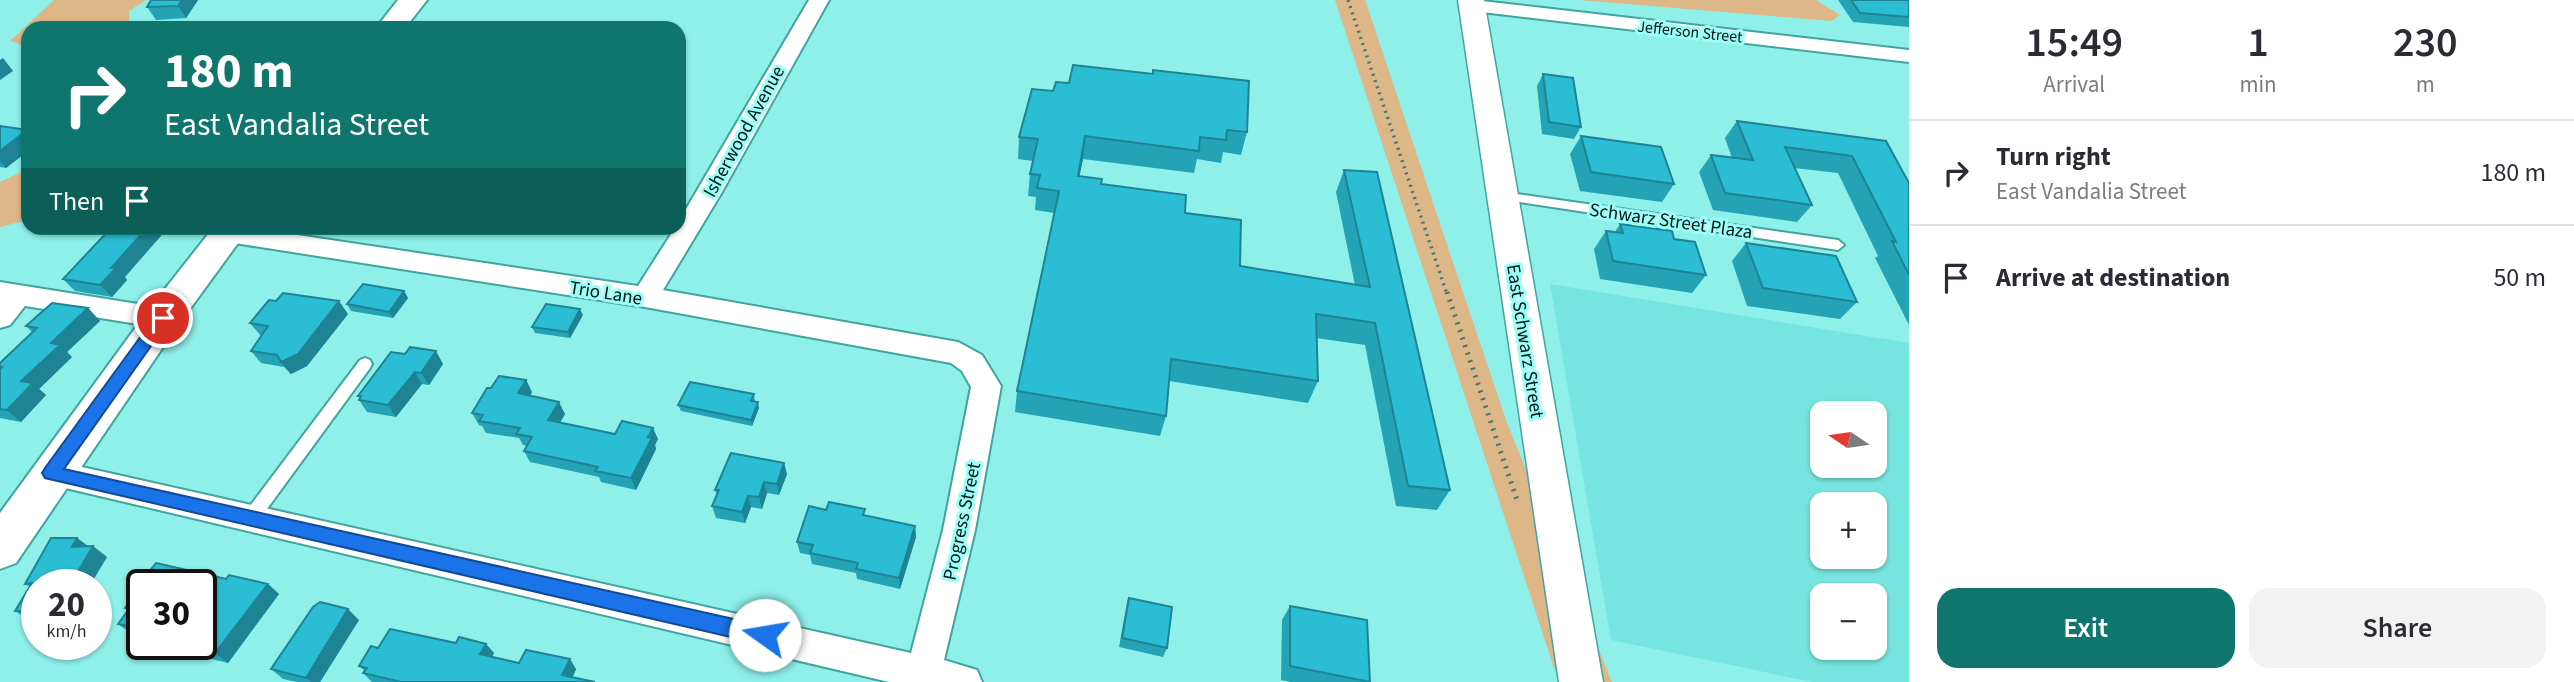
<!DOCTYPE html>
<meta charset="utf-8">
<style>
body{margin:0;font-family:"Source Sans 3",sans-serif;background:#f2f2f3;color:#2b2b33;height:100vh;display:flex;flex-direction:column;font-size:26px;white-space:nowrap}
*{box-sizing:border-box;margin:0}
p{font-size:23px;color:#7c7c81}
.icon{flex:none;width:38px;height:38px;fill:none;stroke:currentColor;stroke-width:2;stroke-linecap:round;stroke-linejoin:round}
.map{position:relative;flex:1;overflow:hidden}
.drawer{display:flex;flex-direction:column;background:#fff;width:665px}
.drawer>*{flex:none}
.top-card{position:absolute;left:21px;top:21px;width:665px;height:214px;border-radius:21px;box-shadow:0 2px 5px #0004;background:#0f766e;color:#fff;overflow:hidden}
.needle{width:46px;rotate:283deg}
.controls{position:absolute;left:1810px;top:401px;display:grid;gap:14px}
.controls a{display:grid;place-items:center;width:77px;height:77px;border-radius:14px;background:#fff;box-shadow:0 2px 5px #0004;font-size:35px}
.speed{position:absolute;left:21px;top:569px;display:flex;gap:14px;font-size:35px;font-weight:700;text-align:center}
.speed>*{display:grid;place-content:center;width:91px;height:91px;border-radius:50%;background:#fff;box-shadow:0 2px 5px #0004;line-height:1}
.speed small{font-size:18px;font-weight:400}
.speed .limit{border:4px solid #111;border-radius:10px;background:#fff;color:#111}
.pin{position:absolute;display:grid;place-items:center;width:60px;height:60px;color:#fff;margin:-30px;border:4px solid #fff;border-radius:50%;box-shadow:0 2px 7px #0007}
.me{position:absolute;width:77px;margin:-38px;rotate:283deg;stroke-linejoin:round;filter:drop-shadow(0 0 5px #0008)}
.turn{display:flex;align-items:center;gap:24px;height:147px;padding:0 28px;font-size:32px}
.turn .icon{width:91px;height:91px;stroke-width:2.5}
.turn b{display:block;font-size:49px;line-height:60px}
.then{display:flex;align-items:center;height:66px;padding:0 28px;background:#0003;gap:14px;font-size:26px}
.eta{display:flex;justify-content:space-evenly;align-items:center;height:119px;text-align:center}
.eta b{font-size:42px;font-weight:600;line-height:49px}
.primary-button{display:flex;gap:14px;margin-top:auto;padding:14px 28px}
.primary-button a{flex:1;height:80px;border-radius:21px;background:#0f766e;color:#fff;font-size:28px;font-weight:600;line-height:80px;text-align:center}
.primary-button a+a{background:#f2f2f3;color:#2b2b33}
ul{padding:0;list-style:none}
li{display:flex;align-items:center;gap:21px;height:105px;padding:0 28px;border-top:2px solid #e1e1e2}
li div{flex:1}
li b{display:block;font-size:26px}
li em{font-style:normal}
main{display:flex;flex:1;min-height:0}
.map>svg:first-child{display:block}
.built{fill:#77e5df;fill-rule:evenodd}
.green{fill:#deb789}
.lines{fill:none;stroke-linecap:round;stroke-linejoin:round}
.service-casing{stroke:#40a49f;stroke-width:4}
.minor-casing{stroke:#40a49f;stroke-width:4}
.tertiary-casing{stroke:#40a49f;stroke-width:3}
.secondary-casing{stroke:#40a49f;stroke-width:4}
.path-far1{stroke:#417976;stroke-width:3.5;stroke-dasharray:2 4.5;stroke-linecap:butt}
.path{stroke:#417976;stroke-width:5;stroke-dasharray:2 6;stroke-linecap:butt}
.service{fill:#fff;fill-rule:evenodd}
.minor{fill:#fff;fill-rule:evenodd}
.tertiary{fill:#fff;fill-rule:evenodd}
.secondary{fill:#fff;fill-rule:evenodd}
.wall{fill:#25a3b6}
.shaded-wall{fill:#1e8494}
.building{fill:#2bbdd4;stroke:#1e8494;stroke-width:2}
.route{fill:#1a73e8;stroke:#114b97;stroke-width:2}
.labels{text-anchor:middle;stroke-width:6;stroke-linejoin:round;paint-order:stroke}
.far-street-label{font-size:16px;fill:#001817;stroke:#9dfdf7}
.street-label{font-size:19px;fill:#001817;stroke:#9dfdf7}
</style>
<main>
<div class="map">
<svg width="1909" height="682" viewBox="0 0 1909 682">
<rect width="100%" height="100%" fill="#8ff0ea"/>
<path class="built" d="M1550 284 1909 343V682H1812L1611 640ZM1822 413H1874V466H1822ZM1822 504H1874V556H1822ZM1822 595H1874V648H1822Z"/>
<path class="green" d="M54 0H146L129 11V28H28V47L10 41Z
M1335 0H1365L1507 423 1612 682H1560L1553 665Z
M1579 0H1816L1840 15 1831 21Z
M28 169V220L0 227V182Z"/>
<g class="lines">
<defs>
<path id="service" d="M1503 192 1838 240 1844 245 1838 250 1499 199 1497 196Z
M365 358 370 360 372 364 370 368 256 524 250 526 244 524 242 519 244 514 360 360Z"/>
<path id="minor" d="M809 0H829L722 192 663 290 958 342 982 355 1001 386 975 530 944 660 977 670 982 682H889L40 482 36 473 40 464 51 460 911 653 943 530 971 387 962 371 951 363 645 307 228 242 219 239 215 233 218 228H251L638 286 675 228H679V221Z
M1473 0 1909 50V62L1465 10 1462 6 1465 2Z
M0 282 163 308 173 311 177 318 173 325 163 328 25 306 10 325 0 328Z"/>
<path id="tertiary" d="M1458 0H1484L1603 682H1559Z"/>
<path id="secondary" d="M398 0H427L405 28H376Z
M213 228H249L176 328 16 563 0 569V513L150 308Z"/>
</defs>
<use href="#service" class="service-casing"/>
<use href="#minor" class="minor-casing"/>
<use href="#tertiary" class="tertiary-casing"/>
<use href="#secondary" class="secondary-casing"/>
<path class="path-far1" d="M1348 0 1447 294"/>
<path class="path" d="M1447 292 1518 503"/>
<use href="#service" class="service"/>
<use href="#minor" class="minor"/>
<use href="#tertiary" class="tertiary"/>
<use href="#secondary" class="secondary"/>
</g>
<path class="wall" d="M198 0 186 18 156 20 147 7Z
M1838 0H1909V27L1853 22Z
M1543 74 1581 127 1574 139 1542 134 1537 86Z
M1053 91 1247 132 1241 155 1223 152 1221 163 1197 159 1194 173 1083 159 1079 176 1185 213 1240 266 1355 285 1336 192 1344 170 1450 490 1437 510 1396 506 1365 345 1316 338 1318 381 1308 403 1169 381 1166 416 1160 436 1015 412 1017 391 1054 213 1035 210 1036 197 1028 196 1030 174 1033 161 1018 159 1019 137Z
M1737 121 1886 141 1909 183V325L1875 258 1878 256 1838 173 1794 168 1812 205 1797 222 1713 210 1699 172 1711 155 1732 158 1725 138Z
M0 126 27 130 28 132V151L6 168 0 167Z
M1581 136 1674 184 1662 202 1580 191 1570 154Z
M1620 224 1674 239 1706 275 1692 293 1600 279 1594 249 1606 231 1615 232Z
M1746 243 1857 302 1840 319 1747 306 1732 261Z
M125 277 127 280 112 297 75 291 63 279Z
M404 291 408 298 393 318 351 311 347 304Z
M88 308 100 321 67 352 72 357 39 389 46 395 21 422 0 418V363L32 332 26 326Z
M348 314 307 366 291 374 284 367 261 363 251 351 261 336 260 335 250 323Z
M583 315 570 338 535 333 532 327Z
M391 352 443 364 429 385 422 384 396 417 367 412 359 400 360 398 358 396Z
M526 380 532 392 530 396 565 414 560 423 615 434 658 439 655 445 656 449 636 490 601 482 599 477 530 462 524 451 527 446 523 445 519 438 486 433 482 426 479 425 472 413 491 388Z
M754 394 755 402 759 408 752 426 681 411 678 405Z
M784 463 787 474 779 495 767 493 762 509 751 507 745 523 716 518 712 506 717 495 715 490Z
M866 515 915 526 916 537 900 589 857 579 856 573 812 564 810 555 800 553 797 542Z
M77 538 89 547 107 557 37 584V621H31L15 611 30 587 25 584Z
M226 579 268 584 279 594 228 663 195 655 182 645 201 644V584H142L140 583Z
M142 586V636L132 634 118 624 128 611 125 608Z
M1128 598 1167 648 1163 657 1119 647 1126 608Z
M1290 606 1370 682H1291L1281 680 1282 620Z
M359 620 320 682H297L283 679 271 669Z
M456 643 486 644 494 653 492 657 519 663 576 669 573 677 595 682H372L363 673 365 671 359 666 378 648Z"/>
<path class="shaded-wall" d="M182 0H198L186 18 178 6Z
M3 58 13 71 0 80V60Z
M27 130 28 132V151L6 168 0 161V151Z
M1085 136 1083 159 1075 198 1078 176Z
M147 228H168L125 277 127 280 112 297 100 285 111 268Z
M404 291 408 298 393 318 389 312Z
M339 301 348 314 307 366 291 374 281 362Z
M88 308 100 321 67 352 72 357 39 389 46 395 21 422 7 410 21 381 51 343Z
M580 309 583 315 570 338 568 332Z
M436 351 443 364 429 385 421 373Z
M415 372 422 384 396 417 388 405Z
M526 380 532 392 525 405 518 393Z
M559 402 565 414 554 432 548 420Z
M758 402 759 408 752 426 751 420Z
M653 428 658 439 655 445 656 449 636 490 631 478Z
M784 463 787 474 779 495 777 484Z
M764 482 767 493 762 509 759 497Z
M748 496 751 507 745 523 742 512Z
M915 526 916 537 900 589 899 578Z
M77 538 92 549 72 547Z
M93 546 107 557 91 584H76L72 582Z
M268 584 279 594 228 663 215 653Z
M348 609 359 620 320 682H311L306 678Z
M486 644 494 653 488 664 480 654Z
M570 659 576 669 570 682 562 675Z"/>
<path class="building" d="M151 0H182L178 6 147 7Z
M1851 0H1909V17L1860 13Z
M1073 65 1153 74V70L1249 81 1247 132 1227 130 1226 140 1200 137 1199 151 1085 136 1078 176 1102 179 1101 184 1186 195 1185 213 1241 220 1240 266 1370 287 1344 170 1377 172 1450 490 1408 486 1375 323 1316 314 1318 381 1171 359 1166 416 1017 391 1059 191 1037 188 1040 175 1030 174 1038 139 1019 137 1032 89 1053 91 1056 82 1069 83Z
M1543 74 1573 78 1581 127 1549 122Z
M1737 121 1886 141 1909 183V275L1892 241 1896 242 1852 156 1785 147 1812 205 1725 193 1711 155 1753 160Z
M0 126 27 130 0 151Z
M1581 136 1661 147 1674 184 1591 172Z
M1620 224 1672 231 1674 239 1695 242 1706 275 1613 261 1606 231 1623 233Z
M111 228H147L111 268H116L100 285 63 279Z
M1746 243 1836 256 1857 302 1763 288Z
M363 284 404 291 389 312 347 304Z
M283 293 339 301 298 354 281 362 277 355 251 351 268 326 250 323 269 300 276 301Z
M52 303 88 308 51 343 60 345 21 381 33 383 7 410 0 409V370L2 367H0V363L37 328 26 326Z
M546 304 580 309 568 332 532 327Z
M410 347 436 351 421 373 415 372 388 405 359 400 361 396H358L391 352 405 354Z
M499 376 526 380 518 393 559 402 548 420 615 434 622 421 653 428 648 437 652 438 631 478 595 471 598 467 524 451 532 437 516 434 520 428 479 421 483 415 472 413 487 388H491Z
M690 382 754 394 751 401 758 402 751 420 678 405Z
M731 453 784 463 777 484 764 482 759 497 748 496 742 512 712 506 719 490H715Z
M829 502 865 509 863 515 915 526 899 578 856 569 858 563 810 553 813 545 797 542 809 506 826 510Z
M51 538H77L72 547 93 546 72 582 78 581 77 584H37V611H15L32 583 25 584Z
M156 563 226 579 229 575 268 584 215 653 182 645 183 644H201V584H143H144L140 583Z
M142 586V629L118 624 129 609 125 608Z
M1129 598 1172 607 1167 648 1122 638Z
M320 602 348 609 306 678 271 669 313 607Z
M1290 606 1367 620 1370 682 1290 666Z
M390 629 456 643 459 637 486 644 480 654 519 663 526 650 570 659 562 675 595 682H401L363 673 367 668 359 666 371 646 378 648Z"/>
<path class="route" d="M163 312 168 314V322L64 469 765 626 772 629 775 635 772 642 765 645 45 478 42 473 45 468 157 314Z"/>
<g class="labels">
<g class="far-street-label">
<text transform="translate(1690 31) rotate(6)" y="6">Jefferson Street</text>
</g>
<g class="street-label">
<text transform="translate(743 131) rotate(-61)" y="7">Isherwood Avenue</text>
<text transform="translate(1671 220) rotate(8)" y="7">Schwarz Street Plaza</text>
<text transform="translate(606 292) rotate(9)" y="7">Trio Lane</text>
<text transform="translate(1526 341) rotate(81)" y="7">East Schwarz Street</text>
<text transform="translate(961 521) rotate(-78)" y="7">Progress Street</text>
</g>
</g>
</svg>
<div class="controls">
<a><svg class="needle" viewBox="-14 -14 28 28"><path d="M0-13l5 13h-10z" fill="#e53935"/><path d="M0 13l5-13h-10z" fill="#7c7c81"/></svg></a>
<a>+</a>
<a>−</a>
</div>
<div class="speed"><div>20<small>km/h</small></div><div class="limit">30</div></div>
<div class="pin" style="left:163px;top:318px;background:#d93025"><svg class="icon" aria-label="arrive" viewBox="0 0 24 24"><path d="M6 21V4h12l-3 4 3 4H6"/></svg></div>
<svg class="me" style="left:765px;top:635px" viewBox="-20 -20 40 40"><circle r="19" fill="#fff"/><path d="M0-13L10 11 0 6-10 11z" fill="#1a73e8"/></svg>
<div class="top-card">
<div class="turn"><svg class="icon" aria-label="right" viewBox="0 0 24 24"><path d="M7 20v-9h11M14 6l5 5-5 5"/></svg><div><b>180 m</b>East Vandalia Street</div></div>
<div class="then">Then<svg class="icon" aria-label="arrive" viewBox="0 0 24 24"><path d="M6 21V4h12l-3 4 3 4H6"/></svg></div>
</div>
</div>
<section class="drawer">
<div class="eta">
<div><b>15:49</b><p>Arrival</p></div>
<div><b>1</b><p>min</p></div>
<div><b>230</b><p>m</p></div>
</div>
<ul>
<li><svg class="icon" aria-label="right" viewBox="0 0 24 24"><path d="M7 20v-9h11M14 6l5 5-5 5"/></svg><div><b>Turn right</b><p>East Vandalia Street</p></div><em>180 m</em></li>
<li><svg class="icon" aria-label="arrive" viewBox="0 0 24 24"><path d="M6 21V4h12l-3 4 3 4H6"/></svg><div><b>Arrive at destination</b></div><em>50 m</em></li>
</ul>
<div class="primary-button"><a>Exit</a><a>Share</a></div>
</section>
</main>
